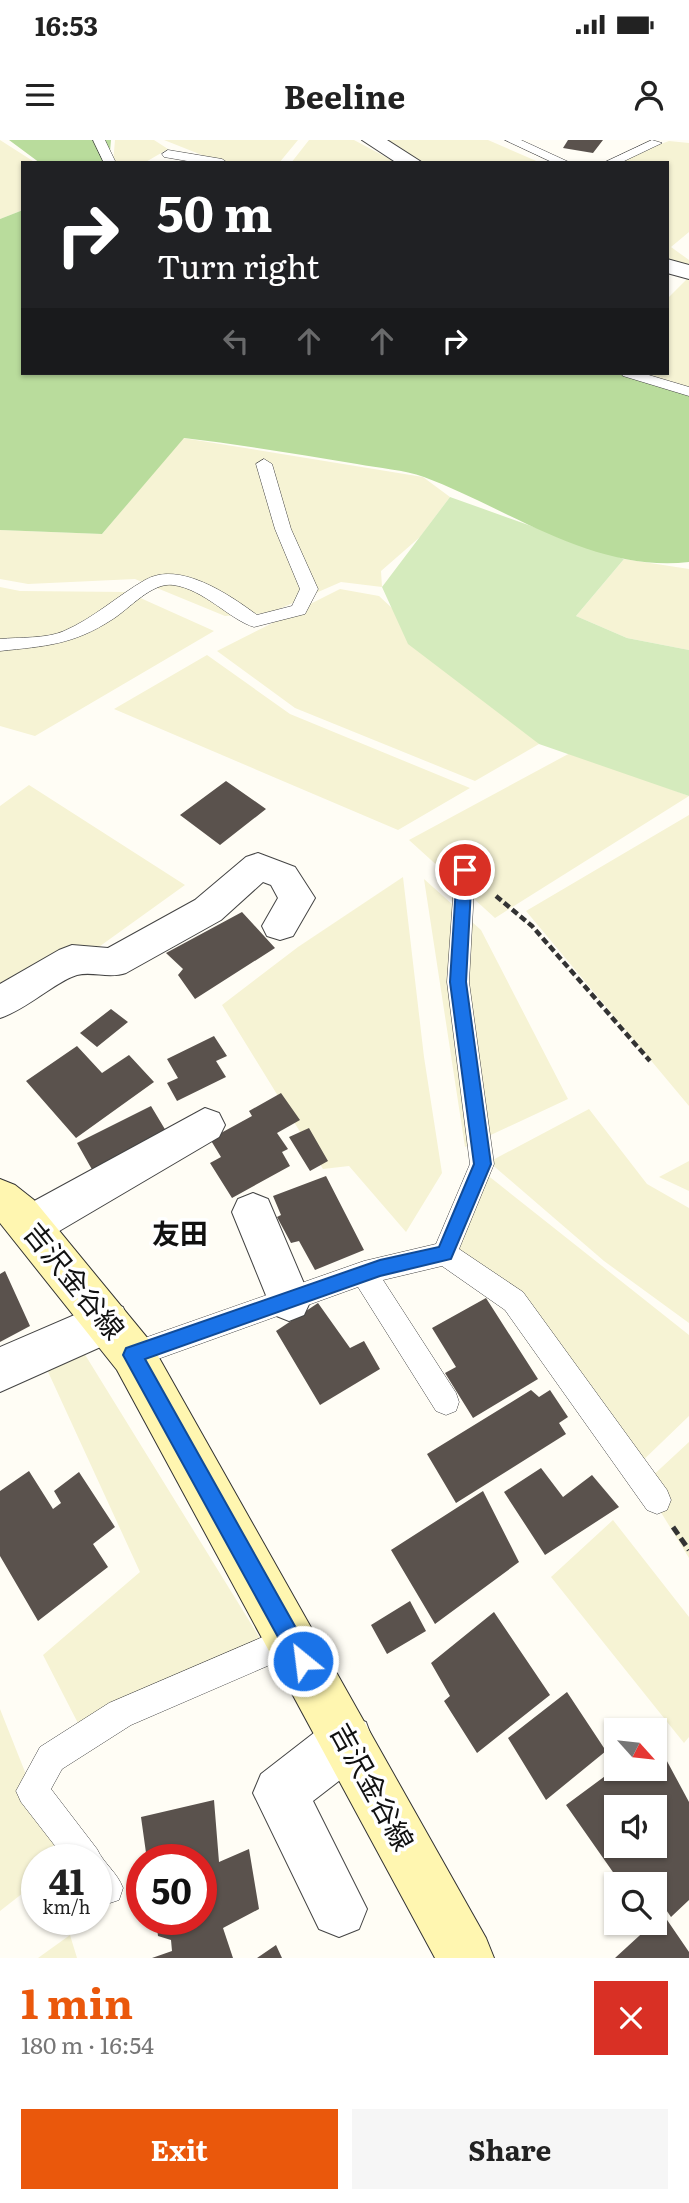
<!DOCTYPE html>
<meta charset="utf-8">
<style>
body{margin:0;font-family:Literata,"Noto Sans JP",serif;background:#f6f6f6;color:#222;height:100vh;display:flex;flex-direction:column;font-size:26px;white-space:nowrap}
*{box-sizing:border-box;margin:0}
p{font-size:23px;color:#767676}
.icon{flex:none;width:38px;height:38px;fill:none;stroke:currentColor;stroke-width:2;stroke-linecap:round;stroke-linejoin:round}
.map{position:relative;height:1818px;overflow:hidden}
.panel{display:flex;flex-direction:column;background:#fff;flex:1}
.panel>*{flex:none}
.top-card{position:absolute;left:21px;top:21px;width:648px;height:214px;border-radius:0px;box-shadow:0 2px 5px #0004;background:#202124;color:#fff;overflow:hidden}
.needle{width:46px;rotate:117deg}
.buttons{position:absolute;left:604px;top:1578px;display:grid;gap:14px}
.buttons a{display:grid;place-items:center;width:63px;height:63px;border-radius:0px;background:#fff;box-shadow:0 2px 5px #0004;font-size:35px}
.speed{position:absolute;left:21px;top:1704px;display:flex;gap:14px;font-size:35px;font-weight:700;text-align:center}
.speed>*{display:grid;place-content:center;width:91px;height:91px;border-radius:50%;background:#fff;box-shadow:0 2px 5px #0004;line-height:1}
.speed small{font-size:18px;font-weight:400}
.speed .limit{border:10px solid #d22;background:#fff;color:#111}
.pin{position:absolute;display:grid;place-items:center;width:60px;height:60px;color:#fff;margin:-30px;border:4px solid #fff;border-radius:50%;box-shadow:0 2px 7px #0007}
.me{position:absolute;width:77px;margin:-38px;rotate:331deg;stroke-linejoin:round;filter:drop-shadow(0 0 5px #0008)}
.turn{display:flex;align-items:center;gap:24px;height:147px;padding:0 21px;font-size:32px}
.turn .icon{width:91px;height:91px;stroke-width:2.5}
.turn b{display:block;font-size:49px;line-height:60px}
.lanes{display:flex;align-items:center;height:66px;padding:0 21px;background:#0003;justify-content:center;gap:35px;direction:ltr}
.lanes .off{opacity:.35}
.round{display:grid;place-items:center;flex:none;width:74px;height:74px;border-radius:0px;background:#f6f6f6}
.summary{display:flex;align-items:center;justify-content:space-between;height:119px;padding:0 21px}
h1{font-size:42px;font-weight:700;line-height:52px;color:#ea580c}
.action{display:flex;gap:14px;margin-top:auto;padding:14px 21px}
.action a{flex:1;height:80px;border-radius:0px;background:#ea580c;color:#fff;font-size:28px;font-weight:700;line-height:80px;text-align:center}
.action a+a{background:#f6f6f6;color:#222}
.status{display:flex;justify-content:space-between;align-items:center;height:49px;padding:0 35px;background:#fff;direction:ltr}
.status svg{height:19px;fill:currentColor}
header{display:flex;justify-content:space-between;align-items:center;height:91px;padding:0 21px;background:#fff;font-size:32px;font-weight:700}
.map>svg:first-child{display:block}
.farmland{fill:#f6f3d4}
.green{fill:#d5ebbd}
.forest{fill:#b9dc9c}
.building{fill:#5a524d;fill-rule:evenodd}
.lines{fill:none;stroke-linecap:round;stroke-linejoin:round}
.service-casing{stroke:#444;stroke-width:1}
.minor-casing{stroke:#444;stroke-width:2}
.secondary-casing{stroke:#333;stroke-width:2}
.path-far1{stroke:#333;stroke-width:4.5;stroke-dasharray:7 3.5;stroke-linecap:butt}
.path{stroke:#333;stroke-width:5;stroke-dasharray:9 4.5;stroke-linecap:butt}
.service{fill:#fff;fill-rule:evenodd}
.minor{fill:#fff;fill-rule:evenodd}
.secondary{fill:#fff6b0;fill-rule:evenodd}
.route{fill:#1a73e8;stroke:#114b97;stroke-width:2}
.labels{text-anchor:middle;stroke-width:7;stroke-linejoin:round;paint-order:stroke}
.quarter-label{font-size:28px;font-weight:bold;fill:#111;stroke:#fff}
.near-street-label{font-size:28px;fill:#111;stroke:#fff}
</style>
<div class="status"><b>16:53</b><svg viewBox="0 0 49 12"><path d="M0 12V9h3v3zM5 12V6h3v6zM10 12V3h3v9zM15 12V0h3v12zM26 1h20v11H26zM47 4h2v5h-2z"/></svg></div>
<header><svg class="icon" aria-label="menu" viewBox="0 0 24 24"><path d="M4 6h16M4 12h16M4 18h16"/></svg>Beeline<svg class="icon" aria-label="person" viewBox="0 0 24 24"><circle cx="12" cy="8" r="4"/><path d="M4 21q1-7 8-7t8 7"/></svg></header>
<div class="map">
<svg width="689" height="1818" viewBox="0 0 689 1818">
<rect width="100%" height="100%" fill="#fffdf5"/>
<path class="farmland" d="M0 0 36 23H23V70L0 79Z
M115 0H154L168 9 144 23H113Z
M164 0H298L279 23H222Z
M309 0H354L397 23H291Z
M382 0H488L541 23H424Z
M669 1 689 3V92L671 107 689 120V125L667 120V23H609Z
M687 139 689 140V251L635 233H667V159Z
M183 298 423 337 450 357 420 397 381 431 382 447 341 442 270 473 225 476 135 439 28 444 0 439V390L102 394Z
M624 419 689 429V510L627 498 576 476Z
M0 447 20 451 127 452 214 491 35 596 0 586Z
M340 449 379 456 539 604 475 641 295 568 217 511Z
M207 515 290 574 470 648 398 690 114 569Z
M572 612 689 656 495 778 409 700Z
M29 645 185 745 0 878V666Z
M689 675V966L526 771Z
M403 737 424 917 442 1033 406 1092 349 1026 323 1029 222 865 298 807Z
M424 739 481 790 568 959 465 1007Z
M589 969 647 1044 689 1068V1183L604 1121 489 1022Z
M689 1021V1051L659 1037Z
M481 1030 689 1195V1276L634 1329 496 1146 445 1114Z
M84 1213 266 1508 82 1591 43 1515 140 1432 44 1223Z
M689 1302V1418L654 1361 648 1340Z
M613 1380 689 1477V1597L684 1603 551 1437Z
M0 1569 60 1720H37V1742L0 1771Z
M70 1795 77 1818H38Z"/>
<path class="green" d="M450 357 624 419 576 476 627 498 689 510V656L539 604 408 504 382 447Z"/>
<path class="forest" d="M9 0H111L109 23H40Z
M23 70V233H635L689 250V422C595 433 509 369 424 337 404 330 379 328 357 324 299 314 242 305 184 298L102 394 0 390V79Z"/>
<path class="building" d="M568 0H603L593 13 563 8Z
M226 641 266 669 220 705 180 675Z
M242 772 275 808 195 859 178 835 183 829 166 813Z
M111 869 128 882 97 907 80 893Z
M214 896 227 916 216 921 226 937 177 961 167 943 178 938 167 919Z
M77 906 102 933 129 915 154 942 76 998 26 941Z
M281 953 300 980 277 993 288 1009 282 1012 290 1026 232 1058 210 1023 221 1017 210 999 252 976 249 971Z
M151 966 169 996 94 1033 77 1003Z
M309 988 328 1021 310 1031 289 997Z
M326 1036 364 1110 315 1130 299 1101 291 1103 277 1077 281 1075 273 1056Z
M5 1131 30 1186 0 1202V1134Z
M486 1158 538 1239 473 1278 445 1233 456 1227 432 1188Z
M318 1163 350 1208 364 1201 380 1229 320 1265 276 1191Z
M531 1250 539 1257 550 1250 568 1277 559 1283 566 1294 456 1363 427 1314Z
M541 1328 563 1357 592 1335 619 1367 545 1415 504 1352Z
M29 1331 53 1369 61 1363 54 1351 79 1332 115 1387 93 1404 108 1427 38 1481 0 1416V1351Z
M483 1351 519 1422 435 1484 391 1410Z
M410 1461 426 1491 387 1514 371 1485Z
M494 1472 550 1555 477 1613 444 1561 450 1556 431 1523Z
M567 1552 606 1611 546 1660 508 1598Z
M654 1597 689 1662V1760L671 1777 660 1761 654 1766V1745H622L566 1665 616 1628 654 1629ZM616 1668H654V1706H616Z
M214 1660 219 1722 249 1709 259 1769 223 1788 233 1818H152L172 1811 171 1800 158 1796 156 1780H201V1720H147L141 1677Z
M663 1774 689 1812V1818H615Z
M276 1805 282 1818H257Z"/>
<g class="lines">
<defs>
<path id="service" d="M93 0H105L116 23H104Z
M505 0H521L571 23H554Z
M652 0 662 3 620 23H603Z
M168 10 222 19 228 23H199L164 17 162 14Z
M621 233H642L689 247V256L623 236Z
M264 319 272 324 291 389 318 449 305 474 254 487C230 480 204 449 173 445 152 442 129 469 113 479 73 505 46 506 0 511V499C19 497 46 499 64 491 94 478 117 456 145 440 179 420 230 455 257 475L292 466 300 449 275 389 256 324Z
M465 722 472 724 475 730 469 842 494 1024 459 1109 523 1152 667 1350 671 1360 667 1370 657 1374 647 1370 505 1170 442 1126 383 1140 456 1253 459 1262 456 1271 446 1275 436 1271 358 1147 133 1228 124 1224 120 1215 124 1206 133 1202 364 1121 436 1104 470 1024 447 842 455 730 458 724Z
M291 1485 302 1489 306 1500 302 1511 131 1585 62 1629 51 1649 97 1709C104 1724 117 1732 123 1748L119 1760 107 1764 96 1760V1720H66L21 1662 16 1651 40 1607 109 1563Z"/>
<path id="minor" d="M362 0H387L423 23H397Z
M667 119 689 125V139L667 133Z
M258 713 295 727 315 758 293 796 280 800 267 796 262 786 278 758 271 745 263 742 221 780 126 833C109 839 93 831 77 835 56 841 26 870 0 878V844L59 810 72 805 108 808 195 760 246 717Z
M205 968 219 973 225 985 219 997 44 1100 29 1105 14 1100 8 1086 14 1072Z
M253 1053 268 1059 311 1160 304 1175 289 1181 274 1175 232 1072 238 1059Z
M107 1161 123 1167 129 1182 123 1197 0 1252V1207Z
M347 1575 366 1582 373 1601 366 1620 313 1661 367 1769 359 1789 339 1797 319 1789 253 1653 261 1634 328 1582Z"/>
<path id="secondary" d="M0 1039 15 1045 34 1060 149 1200 486 1798 494 1818H435L117 1230 0 1083Z"/>
</defs>
<use href="#service" class="service-casing"/>
<use href="#minor" class="minor-casing"/>
<use href="#secondary" class="secondary-casing"/>
<path class="path-far1" d="M496 756 532 786 650 921"/>
<path class="path" d="M673 1387 689 1410"/>
<use href="#service" class="service"/>
<use href="#minor" class="minor"/>
<use href="#secondary" class="secondary"/>
</g>
<path class="route" d="M465 725 472 730 466 842 491 1024 451 1119 380 1136 145 1219 310 1513 313 1521 310 1528 303 1531 295 1528 123 1215 126 1208 132 1206 380 1120 439 1107 474 1024 450 842 457 730Z"/>
<g class="labels">
<g class="quarter-label">
<text x="180" y="1104">友田</text>
</g>
<g class="near-street-label">
<text transform="translate(74 1141) rotate(51)" y="10">吉沢金谷線</text>
<text transform="translate(372 1647) rotate(61)" y="10">吉沢金谷線</text>
</g>
</g>
</svg>
<div class="buttons">
<a><svg class="needle" viewBox="-14 -14 28 28"><path d="M0-13l5 13h-10z" fill="#e53935"/><path d="M0 13l5-13h-10z" fill="#767676"/></svg></a>
<a><svg class="icon" aria-label="sound" viewBox="0 0 24 24"><path d="M4 9h4l5-4v14l-5-4H4zM17 9q2 3 0 6"/></svg></a>
<a><svg class="icon" aria-label="search" viewBox="0 0 24 24"><circle cx="10" cy="10" r="6"/><path d="M15 15l6 6"/></svg></a>
</div>
<div class="speed"><div>41<small>km/h</small></div><div class="limit">50</div></div>
<div class="pin" style="left:465px;top:730px;background:#d93025"><svg class="icon" aria-label="arrive" viewBox="0 0 24 24"><path d="M6 21V4h12l-3 4 3 4H6"/></svg></div>
<svg class="me" style="left:303px;top:1521px" viewBox="-20 -20 40 40"><circle r="17" fill="#1a73e8" stroke="#fff" stroke-width="3"/><path d="M0-11L8 9 0 5-8 9z" fill="#fff"/></svg>
<div class="top-card">
<div class="turn"><svg class="icon" aria-label="right" viewBox="0 0 24 24"><path d="M7 20v-9h11M14 6l5 5-5 5"/></svg><div><b>50 m</b>Turn right</div></div>
<div class="lanes"><svg class="icon off" aria-label="left" viewBox="0 0 24 24"><path d="M17 20v-9H6M10 6l-5 5 5 5"/></svg><svg class="icon off" aria-label="ahead" viewBox="0 0 24 24"><path d="M12 20V5M6 11l6-6 6 6"/></svg><svg class="icon off" aria-label="ahead" viewBox="0 0 24 24"><path d="M12 20V5M6 11l6-6 6 6"/></svg><svg class="icon" aria-label="right" viewBox="0 0 24 24"><path d="M7 20v-9h11M14 6l5 5-5 5"/></svg></div>
</div>
</div>
<section class="panel">
<div class="summary"><div><h1>1 min</h1><p>180 m · 16:54</p></div><a class="round" style="background:#d93025;color:#fff"><svg class="icon" aria-label="close" viewBox="0 0 24 24"><path d="M6 6l12 12M18 6L6 18"/></svg></a></div>
<div class="action"><a>Exit</a><a>Share</a></div>
</section>
